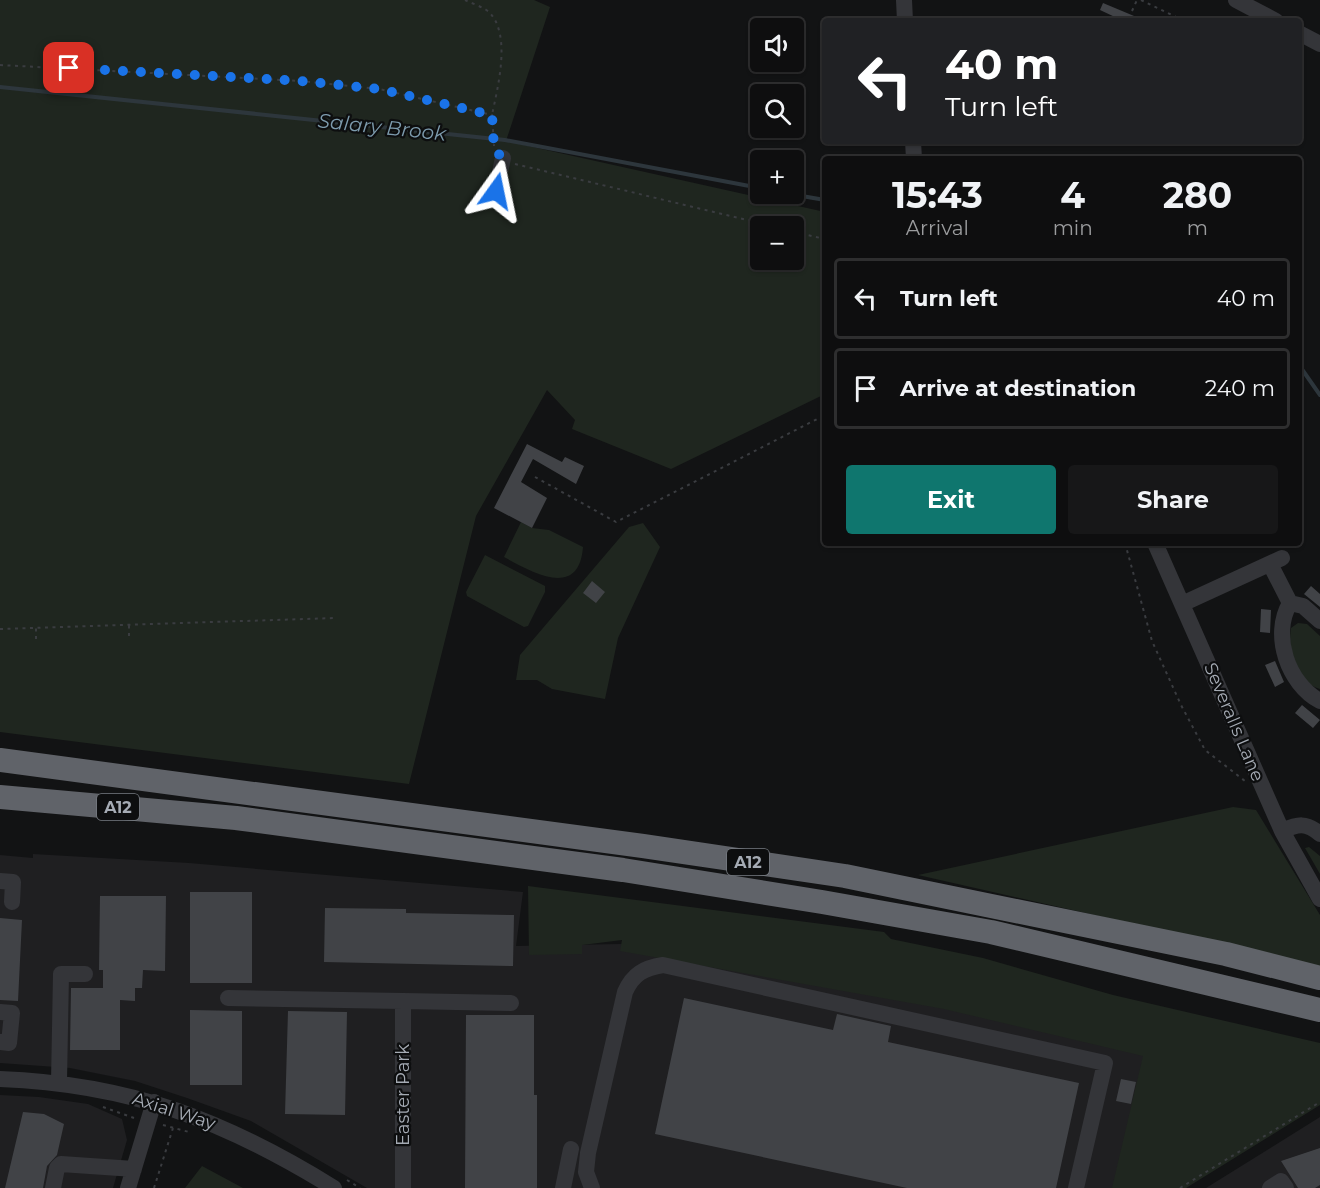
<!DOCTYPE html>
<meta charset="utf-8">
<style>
body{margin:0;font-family:Montserrat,sans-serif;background:#171718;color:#f1f3f6;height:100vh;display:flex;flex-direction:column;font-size:22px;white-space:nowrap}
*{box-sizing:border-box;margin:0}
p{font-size:20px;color:#9b9c9e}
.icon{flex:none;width:33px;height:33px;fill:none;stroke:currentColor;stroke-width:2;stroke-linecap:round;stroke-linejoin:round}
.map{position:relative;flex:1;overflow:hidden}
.side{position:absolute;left:822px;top:156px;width:480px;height:390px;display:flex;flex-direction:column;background:#0e0e0f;border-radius:6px;box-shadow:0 2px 4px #0004,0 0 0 2px #2e2e2f}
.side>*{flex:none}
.guide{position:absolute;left:822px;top:18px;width:480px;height:126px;border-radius:6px;box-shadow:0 2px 4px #0004,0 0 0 2px #2e2e2f;background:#202124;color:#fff;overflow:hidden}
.tools{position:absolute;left:750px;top:18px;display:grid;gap:12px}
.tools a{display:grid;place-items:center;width:54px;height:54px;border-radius:6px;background:#0e0e0f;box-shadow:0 2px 4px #0004,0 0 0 2px #2e2e2f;font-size:30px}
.pin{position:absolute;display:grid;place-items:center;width:51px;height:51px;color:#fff;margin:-26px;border-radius:12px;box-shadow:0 3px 9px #0006}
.me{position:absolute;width:66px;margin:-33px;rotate:12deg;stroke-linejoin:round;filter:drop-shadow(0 0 4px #0008)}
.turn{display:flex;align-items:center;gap:21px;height:126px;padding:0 24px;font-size:27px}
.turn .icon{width:78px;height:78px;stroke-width:2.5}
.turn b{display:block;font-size:42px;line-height:51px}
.eta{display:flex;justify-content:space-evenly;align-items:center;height:102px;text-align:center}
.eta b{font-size:36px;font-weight:700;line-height:42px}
.button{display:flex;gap:12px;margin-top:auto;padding:12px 24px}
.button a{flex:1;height:69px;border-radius:6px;background:#0f766e;color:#fff;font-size:24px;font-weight:700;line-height:69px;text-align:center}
.button a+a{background:#171718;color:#f1f3f6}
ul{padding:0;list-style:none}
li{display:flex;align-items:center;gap:18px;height:81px;margin:0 12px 9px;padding:0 12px;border:3px solid #2e2e2f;border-radius:6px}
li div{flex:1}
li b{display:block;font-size:22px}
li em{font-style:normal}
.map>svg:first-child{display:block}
.built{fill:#1f1f21}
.green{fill:#1f261f;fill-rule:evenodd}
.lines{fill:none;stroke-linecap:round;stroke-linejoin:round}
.stream{stroke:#2d363c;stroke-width:4}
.building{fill:#414347}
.path{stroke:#3a3c40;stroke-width:2;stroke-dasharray:3 4.5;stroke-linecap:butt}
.minor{stroke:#343539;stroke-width:16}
.highway{stroke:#606369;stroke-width:24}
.route{stroke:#1a73e8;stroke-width:10;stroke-dasharray:0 18}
.labels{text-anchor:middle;stroke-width:4.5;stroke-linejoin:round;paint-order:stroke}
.shield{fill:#0d0e0f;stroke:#777c82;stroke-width:1.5}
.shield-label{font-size:16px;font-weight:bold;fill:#a5abb4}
.street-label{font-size:18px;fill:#a5abb4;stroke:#0d0e0f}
.water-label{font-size:20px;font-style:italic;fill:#7d9bad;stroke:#0d0e0f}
</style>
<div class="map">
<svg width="1320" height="1188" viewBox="0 0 1320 1188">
<rect width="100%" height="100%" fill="#121314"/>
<path class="built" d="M33 854 189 863 523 892 516 946 620 944 859 980 1153 1044 1118 1188H367L251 1121 187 1098 135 1081 70 1068 0 1063V855L33 858Z
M0 1095 39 1097 88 1104 122 1119 127 1140 113 1188H0Z
M1320 1117V1188H1206Z"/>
<path class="green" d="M0 0H534L550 7 506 141 825 212V394L671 469 572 429 575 420 547 390 476 516 409 784 0 732ZM760 226H794V260H760Z
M521 522 532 528 549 530 583 547C579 600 532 572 504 557Z
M643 523 660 547 618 638 605 699 552 689 537 680H516L520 655 629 527Z
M485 555 545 586V592L528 626 524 627 467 596 466 592Z
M1298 623 1307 624 1320 636V689C1298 683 1287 649 1291 628Z
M1233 807 1256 810 1320 915V966L918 875Z
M1309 847 1320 856V874L1305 848Z
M528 886 884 932 891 939 983 958 1113 995 1320 1043V1105L1186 1188H1112L1143 1056 944 1009 620 951 622 940 582 945V954L529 955Z
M202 1166 243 1188H185Z"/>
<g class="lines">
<path class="stream" d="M0 87 505 140 760 188
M790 194 825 200
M1299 365 1320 395"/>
</g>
<path class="building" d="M1103 3 1146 21H1116L1117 18 1100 10Z
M527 444 562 462 565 457 584 466 576 484 533 459 521 482 547 498 532 528 494 508Z
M592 581 605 592 596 603 583 593Z
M1311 586 1320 594V607L1304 594Z
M1261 609 1271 610 1270 633 1260 632Z
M1275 661 1284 682 1275 687 1265 665Z
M1302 705 1320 720 1313 728 1295 713Z
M190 892H252V983H190Z
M100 896H166L165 971 143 970 142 988H135V1001L120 1000V1050H70L71 988H103V970H99Z
M325 908 406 909V913L514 915 513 966 324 962Z
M0 918 22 920 18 1001 0 1000Z
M684 998 833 1030 837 1014 891 1026 888 1042 1079 1083 1056 1188H907L655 1134Z
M190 1010 242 1011V1085H190Z
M288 1011 347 1012 345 1115 285 1114Z
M466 1015H534V1095H537V1188H465Z
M1121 1079 1136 1082 1131 1104 1116 1101Z
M23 1112 44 1114 64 1124 57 1155 47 1166 43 1188H5Z
M1320 1148V1185L1315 1188H1298L1281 1161Z"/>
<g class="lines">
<path class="path" d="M465 0C473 4 484 7 490 13 511 36 498 86 492 115
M1141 0 1176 17
M1132 11 1137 0
M0 65 301 81 379 89 492 115 494 146
M515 164 772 226
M794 232 825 239
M535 477 616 522 825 415
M1125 543 1152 641 1181 705 1205 750 1245 781
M0 629 335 618
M129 636V624
M36 639V627
M103 1107 134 1118
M163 1125 189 1132
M347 1180 360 1188
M154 1188 173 1128
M1180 1188 1320 1102"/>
<path class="minor" d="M904 0 905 21
M1236 0 1276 21
M1299 33 1320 44
M913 141 914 159
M496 191 503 158
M1155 543 1282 831 1320 899
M1270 564 1290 603
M1290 603C1271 635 1288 684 1320 701
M1290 603 1303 606 1320 621
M1182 604 1282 558
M1282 831C1298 824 1306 822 1320 834
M0 881 13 882 12 902
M228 998 403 1001V1188
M403 1001 511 1003
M0 1012 12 1013 9 1043 0 1042
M0 1079C130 1084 224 1120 334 1188
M59 1082 61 974H85
M53 1188 57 1168 61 1164 134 1169
M128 1188 154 1102
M563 1188 571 1149
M592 1188 586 1172 588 1153 625 992C633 974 644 968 663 965L1105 1063 1076 1188
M1270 1188 1281 1181 1286 1188"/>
<path class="highway" d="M0 760 643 846 845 876 1226 954 1320 978
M0 797 236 818 623 870 822 902 991 932 1320 1010"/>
</g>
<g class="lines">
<path class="route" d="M69 68 301 81 379 89 492 115 494 148 502 158 496 191"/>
</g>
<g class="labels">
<g class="shield">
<rect x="97" y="794" width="42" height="26" rx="4.5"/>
<rect x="727" y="849" width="42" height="26" rx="4.5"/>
</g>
<g class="shield-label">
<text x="118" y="813">A12</text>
<text x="748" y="868">A12</text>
</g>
<g class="street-label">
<text transform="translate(1234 722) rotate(67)" y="6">Severalls Lane</text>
<text transform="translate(403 1095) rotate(-90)" y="6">Easter Park</text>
<text transform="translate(174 1111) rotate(18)" y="6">Axial Way</text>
</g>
<g class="water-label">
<text transform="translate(382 127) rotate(6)" y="7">Salary Brook</text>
</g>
</g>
</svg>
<div class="tools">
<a><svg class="icon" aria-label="sound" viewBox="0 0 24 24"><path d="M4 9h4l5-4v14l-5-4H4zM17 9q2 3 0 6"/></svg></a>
<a><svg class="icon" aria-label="search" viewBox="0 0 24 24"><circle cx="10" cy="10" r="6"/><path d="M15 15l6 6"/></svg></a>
<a>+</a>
<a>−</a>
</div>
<div class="pin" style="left:69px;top:68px;background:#d93025"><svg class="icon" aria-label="arrive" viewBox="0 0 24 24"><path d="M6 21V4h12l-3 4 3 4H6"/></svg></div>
<svg class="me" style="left:496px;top:191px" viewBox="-20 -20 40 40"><path d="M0-17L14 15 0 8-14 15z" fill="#1a73e8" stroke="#fff" stroke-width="4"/></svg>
<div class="guide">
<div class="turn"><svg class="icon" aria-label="left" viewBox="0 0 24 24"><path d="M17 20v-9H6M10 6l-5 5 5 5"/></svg><div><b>40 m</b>Turn left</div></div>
</div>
<section class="side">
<div class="eta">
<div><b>15:43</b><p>Arrival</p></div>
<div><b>4</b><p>min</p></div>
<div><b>280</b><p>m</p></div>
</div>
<ul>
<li><svg class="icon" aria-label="left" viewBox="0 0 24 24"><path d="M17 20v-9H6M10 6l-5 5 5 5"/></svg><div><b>Turn left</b></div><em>40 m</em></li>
<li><svg class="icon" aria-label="arrive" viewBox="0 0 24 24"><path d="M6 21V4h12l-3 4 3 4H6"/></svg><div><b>Arrive at destination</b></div><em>240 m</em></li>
</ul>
<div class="button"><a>Exit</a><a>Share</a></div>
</section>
</div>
